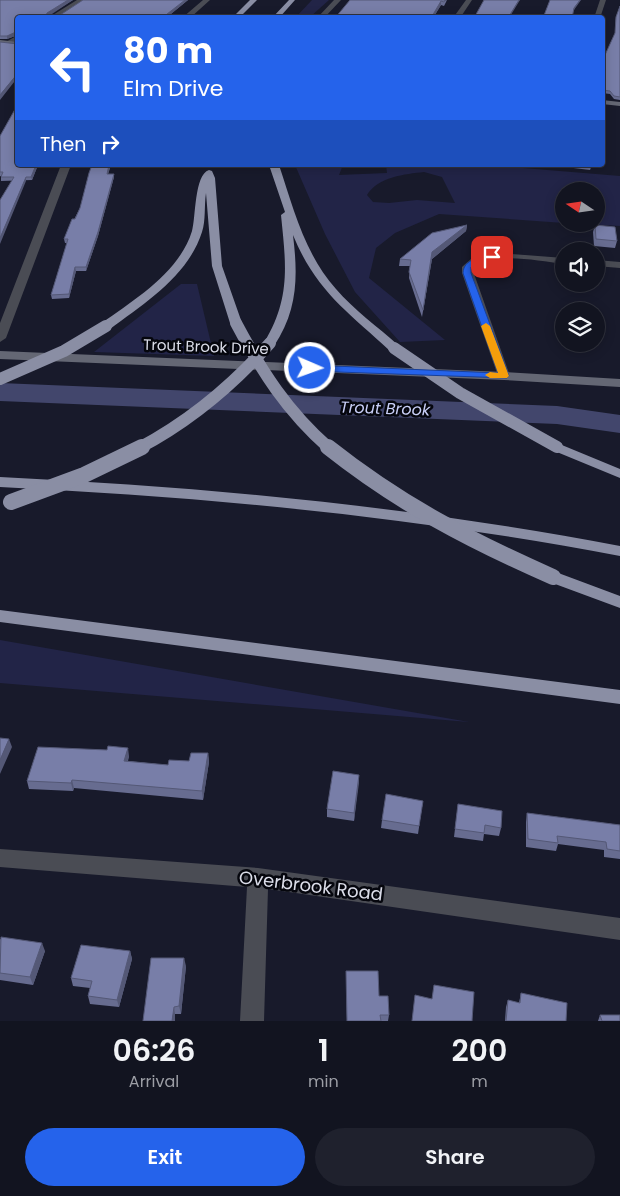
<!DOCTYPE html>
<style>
body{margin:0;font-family:Poppins,sans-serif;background:#1f212d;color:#f1f3f6;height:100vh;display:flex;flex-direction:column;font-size:19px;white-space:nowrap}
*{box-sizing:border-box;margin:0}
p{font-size:16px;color:#9c9ea5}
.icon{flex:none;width:28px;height:28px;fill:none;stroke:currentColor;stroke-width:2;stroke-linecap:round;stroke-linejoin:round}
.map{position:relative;height:1021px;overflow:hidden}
.panel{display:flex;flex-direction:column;background:#121420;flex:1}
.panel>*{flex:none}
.hud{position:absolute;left:15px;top:15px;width:590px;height:152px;border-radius:5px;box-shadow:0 2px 12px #0003,0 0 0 1px #31333e;background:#2563eb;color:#fff;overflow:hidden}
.needle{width:32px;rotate:283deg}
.tools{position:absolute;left:555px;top:182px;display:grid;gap:10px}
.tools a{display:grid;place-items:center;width:50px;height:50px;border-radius:50%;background:#121420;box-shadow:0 2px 12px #0003,0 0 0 1px #31333e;font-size:25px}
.pin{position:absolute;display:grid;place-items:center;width:42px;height:42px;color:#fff;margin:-21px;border-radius:10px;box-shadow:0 2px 8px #0006}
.me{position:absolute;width:55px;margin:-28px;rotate:92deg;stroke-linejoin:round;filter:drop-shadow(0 0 4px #0008)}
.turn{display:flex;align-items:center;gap:18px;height:105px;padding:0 25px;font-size:22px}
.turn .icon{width:65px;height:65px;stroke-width:2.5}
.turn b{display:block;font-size:35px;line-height:42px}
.then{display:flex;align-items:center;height:48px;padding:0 25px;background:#0003;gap:10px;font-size:19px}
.eta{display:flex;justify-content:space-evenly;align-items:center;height:85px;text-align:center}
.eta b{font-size:30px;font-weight:600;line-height:35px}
.action{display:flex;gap:10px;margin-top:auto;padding:10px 25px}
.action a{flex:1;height:58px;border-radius:30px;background:#2563eb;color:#fff;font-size:20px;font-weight:600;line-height:58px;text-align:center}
.action a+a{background:#1f212d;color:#f1f3f6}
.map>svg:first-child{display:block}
.green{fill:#222447;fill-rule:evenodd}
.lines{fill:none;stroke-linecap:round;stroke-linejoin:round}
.river{fill:#42466c;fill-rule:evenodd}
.street{fill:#4a4c54;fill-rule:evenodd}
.secondary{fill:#646774;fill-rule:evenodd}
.highway{fill:#8a8ea4;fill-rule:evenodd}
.highway-bridge-far1{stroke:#8a8ea4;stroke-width:12}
.highway-bridge{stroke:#8a8ea4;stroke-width:16}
.wall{fill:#676c90}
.shaded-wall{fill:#545876}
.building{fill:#787ea8;stroke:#545876}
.route{fill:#2563eb;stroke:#184099}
.slow{fill:#f59e0b}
.labels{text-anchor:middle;stroke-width:5;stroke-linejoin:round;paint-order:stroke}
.street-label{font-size:15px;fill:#dbdde9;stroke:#05060d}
.water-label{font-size:16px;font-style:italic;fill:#c8cef6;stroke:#05060d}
.near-street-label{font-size:18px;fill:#dbdde9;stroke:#05060d}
</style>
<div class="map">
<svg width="620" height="1021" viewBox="0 0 620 1021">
<rect width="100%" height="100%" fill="#181a2b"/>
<path class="green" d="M312 0H329L310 17H296Z
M295 165H343L339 175 387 173 386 165H485L620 176V226L581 224H596V191H564V223L439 214 395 233 376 248 369 278 445 340 400 342 355 292 325 234ZM424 172 442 177 455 203 417 200 389 203 373 202 367 195C378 177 405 174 424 172Z
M181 284H197L214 356 94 352Z
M0 640 469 722 0 683Z"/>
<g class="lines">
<path class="river" d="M0 383 557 406 620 415V433L557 424 0 401Z"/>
<path class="street" d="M77 0H84L56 18H48Z
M203 0H210L190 18H182Z
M334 0H341L324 18H317Z
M466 0H472L460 18H453Z
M600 0H606L600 18H594Z
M18 35V40L7 45 4 43Z
M61 165H71L6 338 0 342V323Z
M499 253 564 258V264C536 261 496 251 472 268L510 376 504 380 498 376 462 273V267L471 259Z
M596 260 620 262V268L596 266Z
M0 849 258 868 620 918V940L268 889 264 1021H240L247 887 0 867Z"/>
<path class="secondary" d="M0 40 18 42V46L0 44Z
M602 100 620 102V106L602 104Z
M0 351 504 372 620 379V387L504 380 0 359Z"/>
<path class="highway" d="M250 0H257L239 18H232Z
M289 0H295L279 18H272Z
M269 165H279C293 207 305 255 336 289 354 310 378 327 398 345L400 348 398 351H390C347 311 316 291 293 235 298 276 298 310 274 346H266L264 343C291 298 286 265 281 215L285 212Z
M209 170 212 171 215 178 222 266 242 323 236 327 230 323 212 266 206 193C204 206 206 220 202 232 188 276 145 303 110 329H102V323C135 299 179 273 192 231 196 218 194 175 209 170Z
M557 443 620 469V478L552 450 550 447Z
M0 477C209 487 415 507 620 546V556C415 517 209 497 0 487Z
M553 571 620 596V608L547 581 545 577 547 573Z
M0 610 620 690V704L0 622Z"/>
<path class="highway-bridge-far1" d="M236 323C262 372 287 411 329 448
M394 348 460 393 557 447
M0 379 64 351 106 326
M139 448C190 421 232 386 270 343"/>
<path class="highway-bridge" d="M328 447C400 504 469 540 553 577
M11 502 84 475 142 447"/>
</g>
<path class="wall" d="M0 0H73L47 16 57 17 83 0H188L166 18H18V35L7 39H0Z
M447 0 444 6 441 5 433 18H335Z
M620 6V100L614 99 610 94 602 93V65L615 34 616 17Z
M0 136 38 165 32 180 1 181V176H0Z
M111 165 108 174H114V177L98 236 86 271H76L69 298 52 299 51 295 67 243H65L64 239 80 208Z
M557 165H592L590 170 557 166Z
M467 225 466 231 432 259 422 317 409 278 410 266H399L400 259Z
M595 225 617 241 615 248 594 246 593 232Z
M208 753 209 762 203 800 74 788 73 791 29 789 27 781 129 756 128 761 168 765 189 761Z
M359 775 354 821 327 817V809Z
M423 801 418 834 381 828 382 820Z
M458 804 501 828 499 836 484 834 483 841 454 837Z
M527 813 620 825V859L604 857V850L558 844 556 851 526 847V822Z
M0 939 45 951 33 985 0 980Z
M130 951 132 959 119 1007 90 1004 88 996 90 988 73 986 71 978Z
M186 966 181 1014H175L143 1021Z
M346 971 379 996 389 1015 388 1021H347Z
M521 993 566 1021H505L506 1007 508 1000 519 1003Z
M600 1015 620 1021H598Z"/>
<path class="shaded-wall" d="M68 0H73L46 18 47 13Z
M185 0H188L166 18H162Z
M519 0H520L509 18H508Z
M580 0H581L574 10V8Z
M441 1V5L433 18H431Z
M18 31V35L7 39V36Z
M18 73V77L0 100V95Z
M36 165H38L32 180 31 177Z
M109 165H111L107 177V174Z
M114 174V177L98 236 86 271V267Z
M26 177V181L0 244V238Z
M467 225 466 231 432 259 422 317 432 252Z
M75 267 76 271 69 298V294Z
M9 739 12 747 0 774V760Z
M128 748 129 756 125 769 124 761Z
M208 753 209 762 203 800 202 791Z
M359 775V783L354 821V813Z
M72 780 74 788 73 791 71 783Z
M42 943 45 951 33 985 30 977Z
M130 951 132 959 119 1007 117 1000Z
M184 958 186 966 181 1014 179 1006Z
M174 1007 175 1014V1021H172Z"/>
<path class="building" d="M0 0H68L47 13 46 16 57 17 83 0H185L162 18H18V31L7 36H0Z
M350 0H445L444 2 441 1 431 18H335Z
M484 0H519L508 18H474Z
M550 0H580L574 8 572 18H543Z
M620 6V97L614 96 610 91 602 90V65L605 55 615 33 616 17Z
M0 42 18 44V73L0 95Z
M18 104V165H36L31 177H26L0 238V200L14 177H1L3 172H0V136Z
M92 165H109L107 174H114L98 232 86 267H75L69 294 51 295 68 239H64L72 219H75L80 208 89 173Z
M467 225 432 252 423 310 409 272 411 260 400 259 432 233Z
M595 225 615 227 617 241 596 239Z
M0 738 9 739 0 760Z
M108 746 128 748 124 761 168 765 169 760 189 761 191 753H208L202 791 72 780 71 783 27 781 38 747 107 750Z
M333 771 359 775 354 813 327 809Z
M386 794 423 801 419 826 382 820Z
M458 804 502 811 501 828 485 825 484 833 455 829Z
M527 813 620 825V851L607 849 606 842 557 836 558 843 528 839Z
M1 937 42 943 30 977 0 973Z
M81 945 130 951 117 1000 88 996 92 981 71 978Z
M151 958H184L179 1006 174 1007 172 1021H143Z
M346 971H378L379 996H388L389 1015H380L381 1021H347Z
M434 985 474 992 472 1021H412L415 995 432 999Z
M521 993 567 1003 566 1021H506L508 1000 520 1003Z
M600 1015H620V1021H602Z"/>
<path class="route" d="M492 255H495V259L475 264 471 267V273L509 376 507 378 310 371 305 368 310 365 498 373 463 273C464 258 480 258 492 255Z"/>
<path class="slow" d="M486 323 490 326 509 376 507 378H490L485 375 490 372 498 373 481 326Z"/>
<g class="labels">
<g class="street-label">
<text transform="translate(206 347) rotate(2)" y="5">Trout Brook Drive</text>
</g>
<g class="water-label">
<text transform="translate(385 408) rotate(2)" y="6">Trout Brook</text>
</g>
<g class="near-street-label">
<text transform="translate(311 886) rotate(7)" y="6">Overbrook Road</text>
</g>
</g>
</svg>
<div class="tools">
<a><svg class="needle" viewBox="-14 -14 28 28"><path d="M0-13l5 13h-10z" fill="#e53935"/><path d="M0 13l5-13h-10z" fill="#9c9ea5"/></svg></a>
<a><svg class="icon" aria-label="sound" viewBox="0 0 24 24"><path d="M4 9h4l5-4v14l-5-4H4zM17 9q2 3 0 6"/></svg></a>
<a><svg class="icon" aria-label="layers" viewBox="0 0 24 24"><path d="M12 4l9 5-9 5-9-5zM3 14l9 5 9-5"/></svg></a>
</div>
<div class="pin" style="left:492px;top:257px;background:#d93025"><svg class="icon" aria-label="arrive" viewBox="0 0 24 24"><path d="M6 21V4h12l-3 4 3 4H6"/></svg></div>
<svg class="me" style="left:310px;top:368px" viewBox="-20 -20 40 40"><circle r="17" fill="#2563eb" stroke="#fff" stroke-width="3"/><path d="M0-11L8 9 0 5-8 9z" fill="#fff"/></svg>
<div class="hud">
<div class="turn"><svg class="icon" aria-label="left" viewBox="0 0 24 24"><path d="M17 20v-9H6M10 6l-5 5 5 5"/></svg><div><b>80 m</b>Elm Drive</div></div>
<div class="then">Then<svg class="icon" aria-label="right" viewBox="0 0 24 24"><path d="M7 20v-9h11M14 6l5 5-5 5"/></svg></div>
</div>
</div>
<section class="panel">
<div class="eta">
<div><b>06:26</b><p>Arrival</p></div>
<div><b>1</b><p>min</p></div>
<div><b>200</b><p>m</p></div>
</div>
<div class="action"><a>Exit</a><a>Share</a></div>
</section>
